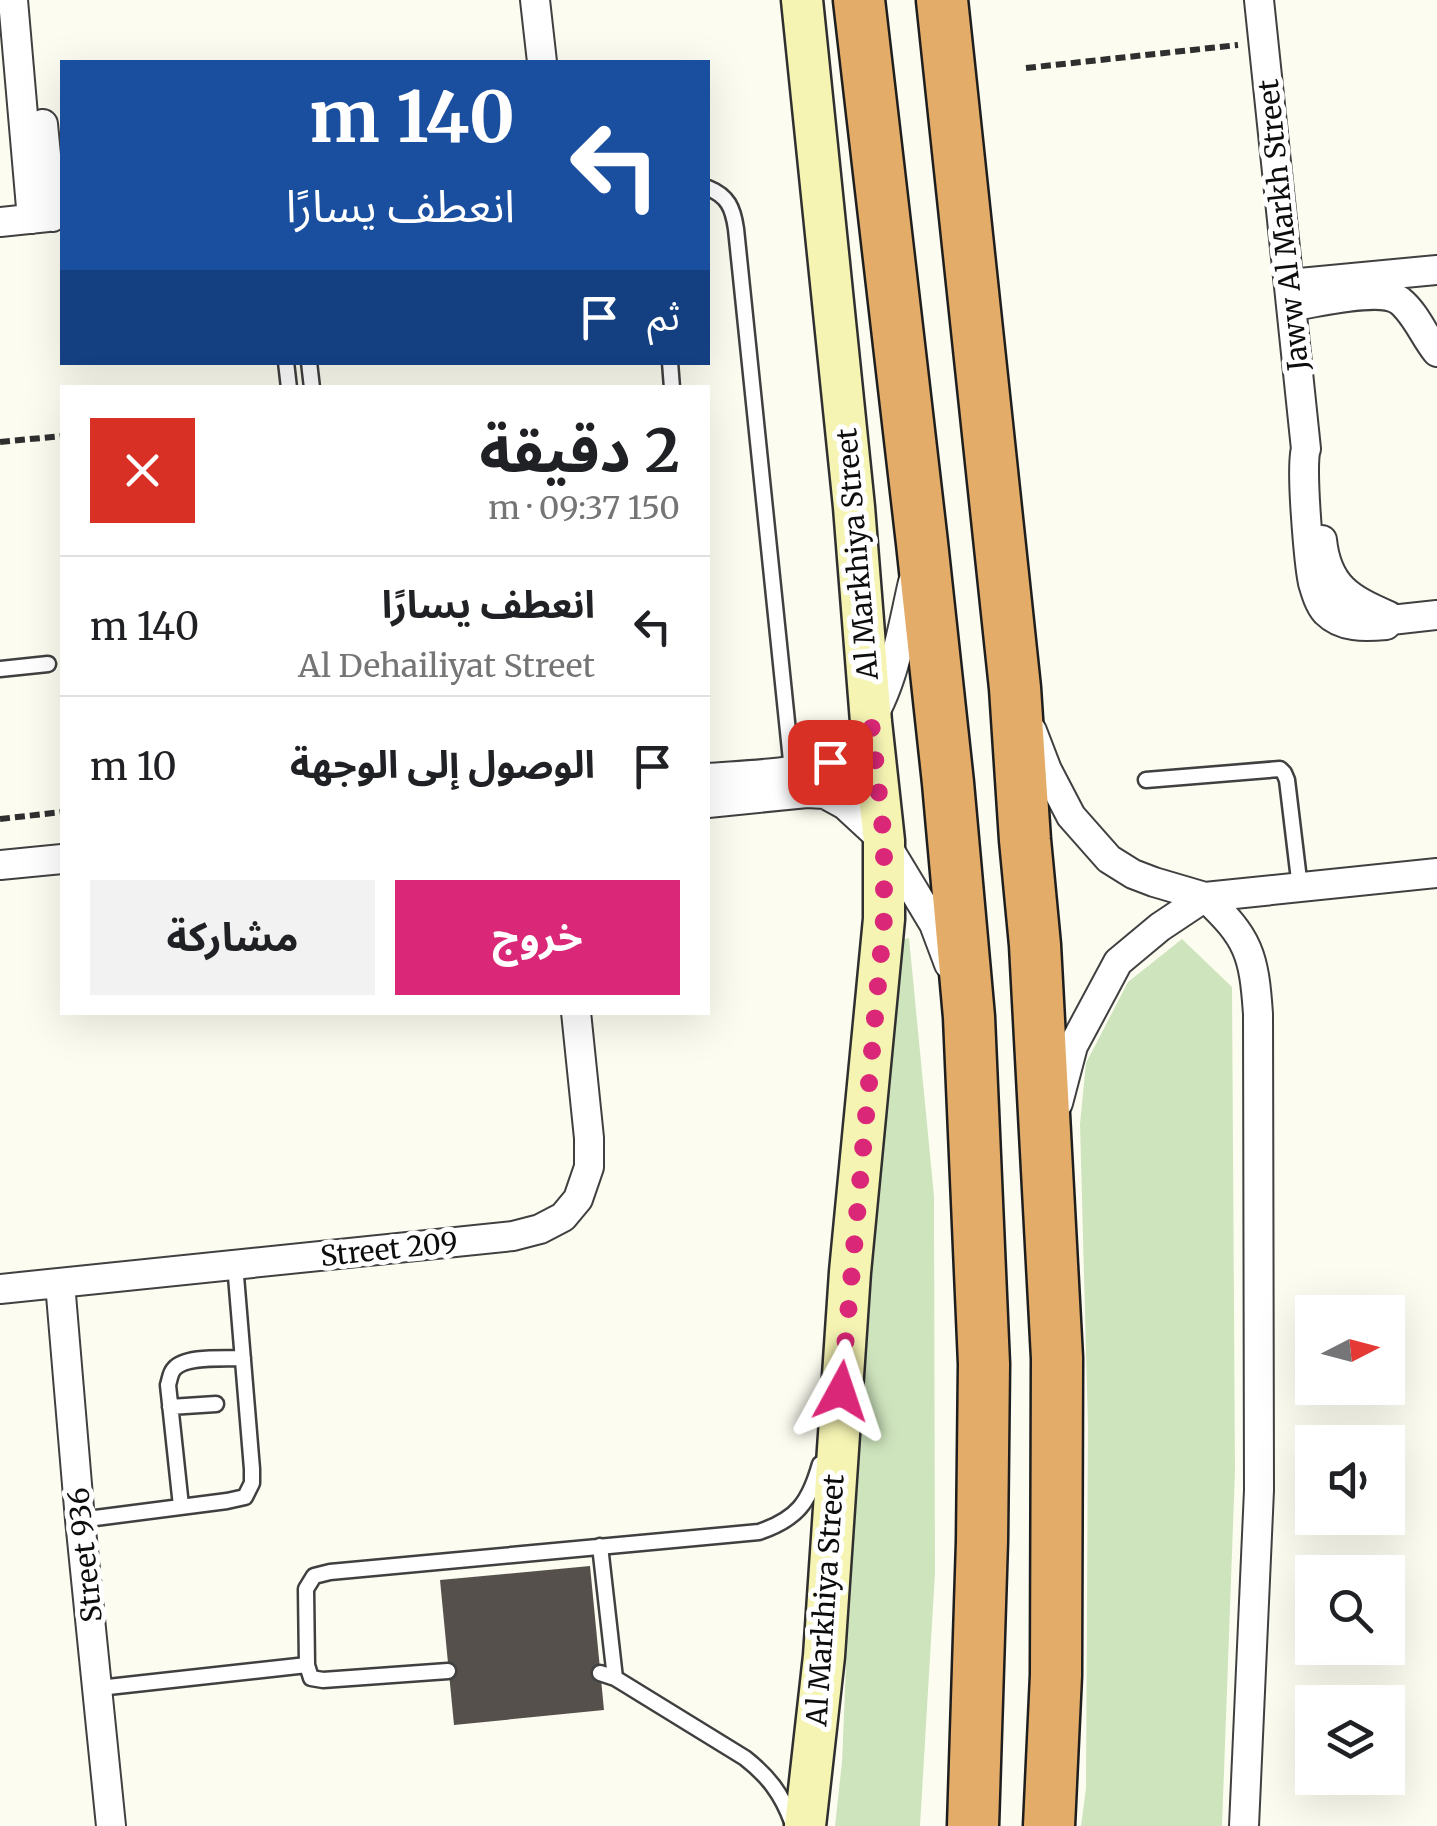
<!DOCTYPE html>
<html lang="ar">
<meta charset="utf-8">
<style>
body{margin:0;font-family:Merriweather,"Noto Sans Arabic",serif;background:#f2f2f2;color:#202124;direction:rtl;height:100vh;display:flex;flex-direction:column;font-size:38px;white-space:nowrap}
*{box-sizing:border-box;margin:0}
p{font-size:32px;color:#757577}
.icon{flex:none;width:55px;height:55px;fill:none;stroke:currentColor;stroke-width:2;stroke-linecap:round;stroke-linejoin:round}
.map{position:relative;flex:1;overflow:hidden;direction:ltr}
.panel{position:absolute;left:60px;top:385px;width:650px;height:630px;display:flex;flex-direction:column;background:#fff;border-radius:0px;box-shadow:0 10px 40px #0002;direction:rtl}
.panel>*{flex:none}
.top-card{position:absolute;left:60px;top:60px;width:650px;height:305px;border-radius:0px;box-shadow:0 10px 40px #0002;direction:rtl;background:#1a4fa0;color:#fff;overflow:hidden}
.needle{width:65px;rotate:84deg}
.buttons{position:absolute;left:1295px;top:1295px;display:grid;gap:20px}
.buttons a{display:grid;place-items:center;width:110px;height:110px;border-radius:0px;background:#fff;box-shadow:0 10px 40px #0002;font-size:50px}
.pin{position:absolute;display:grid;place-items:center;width:85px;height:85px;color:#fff;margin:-42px;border-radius:20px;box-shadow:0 5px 15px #0006}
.me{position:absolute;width:110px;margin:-55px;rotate:5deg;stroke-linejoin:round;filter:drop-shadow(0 0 8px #0008)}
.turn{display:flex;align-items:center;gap:35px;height:210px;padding:0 30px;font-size:45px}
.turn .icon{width:130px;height:130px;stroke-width:2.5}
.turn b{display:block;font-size:70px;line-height:85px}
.then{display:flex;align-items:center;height:95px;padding:0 30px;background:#0003;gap:20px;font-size:38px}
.round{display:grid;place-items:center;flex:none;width:105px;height:105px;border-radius:0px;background:#f2f2f2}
.headline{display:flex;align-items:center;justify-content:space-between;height:170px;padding:0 30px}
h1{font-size:60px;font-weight:700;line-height:75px}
.cta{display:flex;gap:20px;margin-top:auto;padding:20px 30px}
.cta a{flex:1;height:115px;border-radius:0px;background:#db2777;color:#fff;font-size:40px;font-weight:700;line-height:115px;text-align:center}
.cta a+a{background:#f2f2f2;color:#202124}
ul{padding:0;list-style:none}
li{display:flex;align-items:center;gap:30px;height:140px;padding:0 30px;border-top:2px solid #e0e0e0}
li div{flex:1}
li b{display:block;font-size:38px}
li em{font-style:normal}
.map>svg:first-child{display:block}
.green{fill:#cee4bd}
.building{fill:#55504b}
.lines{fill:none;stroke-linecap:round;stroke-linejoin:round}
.lane-casing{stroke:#404040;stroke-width:19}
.street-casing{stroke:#404040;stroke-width:32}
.secondary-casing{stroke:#2f2f2f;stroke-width:45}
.highway-casing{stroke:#1e1e1e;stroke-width:55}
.path{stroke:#2f2f2f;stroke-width:6;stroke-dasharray:10 5;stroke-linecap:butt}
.lane{stroke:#fff;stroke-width:14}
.street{stroke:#fff;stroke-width:28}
.secondary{stroke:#f5f4b3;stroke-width:40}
.highway{stroke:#e3ac68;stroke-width:50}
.route{stroke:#db2777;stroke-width:18;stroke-dasharray:0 32.4}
.labels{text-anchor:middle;stroke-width:10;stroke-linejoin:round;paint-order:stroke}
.street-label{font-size:28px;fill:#0d0d0d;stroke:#fff}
</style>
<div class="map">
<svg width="1437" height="1826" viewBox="0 0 1437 1826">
<rect width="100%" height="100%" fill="#fdfcf0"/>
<path class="green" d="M909 938 934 1196 935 1573 920 1826H835L842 1762 856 1423 893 942Z
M1182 939 1232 987 1235 1471 1222 1826H1081L1086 1788 1088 1426 1080 1124 1086 1063 1128 982Z"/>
<path class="building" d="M590 1566 604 1710 454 1725 440 1580Z"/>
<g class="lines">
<defs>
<path id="lane" d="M708 188C728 196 733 208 736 229L792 770
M286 362 289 388
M309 362 312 388
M670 362 672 388
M0 669 48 664
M1146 780 1280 769 1284 773 1287 780 1300 888
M170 1407 216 1404
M181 1506 168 1385C170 1379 170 1373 174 1369 185 1355 226 1359 243 1358
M80 1520 227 1501 245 1497 252 1483V1469L235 1264
M600 1546 615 1678
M448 1671 323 1680 311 1678 307 1665 306 1589 314 1576 330 1572 759 1532C797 1519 809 1503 820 1464
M600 1673 615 1678 745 1758C768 1776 782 1794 792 1822
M99 1688 307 1665"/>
<path id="street" d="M13 0 32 219
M535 0 542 62
M1259 0 1306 449C1300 461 1309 564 1313 583 1316 593 1319 604 1326 612 1342 628 1365 627 1386 625L1391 620 1437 615
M43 124 52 217
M0 222 48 217
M1289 284 1437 270
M1292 306C1317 303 1380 286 1400 301 1416 314 1424 336 1437 352
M1322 540C1327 587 1350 599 1389 616L1391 620
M1032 731 1047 770 1071 816 1109 859 1133 874 1154 882 1205 897 1437 873
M708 778C742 775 818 774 845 755 851 750 856 742 860 736 893 693 901 634 913 582
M708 803 807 793 825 794 845 805 884 841 934 924 949 964
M0 865 62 859
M1205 897C1249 938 1254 955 1258 1014L1259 1490 1244 1826
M1058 1103 1073 1046 1118 962 1160 927 1205 897
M60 1283 80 1520 111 1826
M0 1289 513 1236 540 1229 563 1217 578 1199 589 1167V1138L576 1012"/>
<path id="secondary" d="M802 0 854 507 871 722 884 841V919L850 1272 824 1656 805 1826"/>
<path id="highway" d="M859 0 922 543 948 783 969 1017 984 1364 982 1541 973 1826
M942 0 1015 688 1025 840 1035 945 1057 1358 1056 1675 1049 1826"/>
</defs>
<use href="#lane" class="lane-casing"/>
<use href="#street" class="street-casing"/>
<use href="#secondary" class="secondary-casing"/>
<use href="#highway" class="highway-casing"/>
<path class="path" d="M1026 68 1238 45
M0 442 62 436
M0 819 62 812"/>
<use href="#lane" class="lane"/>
<use href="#street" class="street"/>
<use href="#secondary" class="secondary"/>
<use href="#highway" class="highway"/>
</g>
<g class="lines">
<path class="route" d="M830 762 847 754 871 722 884 840V919L841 1391"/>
</g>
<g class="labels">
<g class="street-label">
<text transform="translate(1283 225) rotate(-96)" y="10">Jaww Al Markh Street</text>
<text transform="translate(857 554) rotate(-95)" y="10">Al Markhiya Street</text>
<text transform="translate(389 1249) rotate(-6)" y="10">Street 209</text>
<text transform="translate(85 1555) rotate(-96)" y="10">Street 936</text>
<text transform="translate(825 1600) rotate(-86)" y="10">Al Markhiya Street</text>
</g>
</g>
</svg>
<div class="buttons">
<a><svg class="needle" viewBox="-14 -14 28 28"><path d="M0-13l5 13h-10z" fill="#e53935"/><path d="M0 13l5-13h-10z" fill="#757577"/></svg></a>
<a><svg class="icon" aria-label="sound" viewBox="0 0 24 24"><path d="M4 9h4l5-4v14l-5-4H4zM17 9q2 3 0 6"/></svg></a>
<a><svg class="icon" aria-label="search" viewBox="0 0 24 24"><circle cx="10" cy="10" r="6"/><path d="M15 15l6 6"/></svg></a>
<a><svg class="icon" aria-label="layers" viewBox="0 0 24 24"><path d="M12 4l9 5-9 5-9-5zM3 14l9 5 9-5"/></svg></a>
</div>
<div class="pin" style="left:830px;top:762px;background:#d93025"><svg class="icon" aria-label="arrive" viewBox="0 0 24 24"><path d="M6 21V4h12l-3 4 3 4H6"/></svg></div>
<svg class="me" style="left:841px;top:1391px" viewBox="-20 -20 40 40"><path d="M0-17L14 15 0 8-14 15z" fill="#db2777" stroke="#fff" stroke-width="4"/></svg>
<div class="top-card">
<div class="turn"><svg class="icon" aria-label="left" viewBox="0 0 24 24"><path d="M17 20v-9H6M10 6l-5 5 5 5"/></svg><div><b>140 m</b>انعطف يسارًا</div></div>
<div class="then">ثم<svg class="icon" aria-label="arrive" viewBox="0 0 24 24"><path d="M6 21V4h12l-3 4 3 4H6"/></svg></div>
</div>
<section class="panel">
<div class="headline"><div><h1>2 دقيقة</h1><p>150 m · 09:37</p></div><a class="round" style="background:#d93025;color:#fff"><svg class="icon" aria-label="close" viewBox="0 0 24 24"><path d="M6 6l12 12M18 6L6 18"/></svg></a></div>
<ul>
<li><svg class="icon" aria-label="left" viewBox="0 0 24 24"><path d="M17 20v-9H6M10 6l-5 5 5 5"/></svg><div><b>انعطف يسارًا</b><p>Al Dehailiyat Street</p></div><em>140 m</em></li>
<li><svg class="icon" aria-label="arrive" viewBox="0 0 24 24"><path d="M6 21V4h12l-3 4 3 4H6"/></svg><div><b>الوصول إلى الوجهة</b></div><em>10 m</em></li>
</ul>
<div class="cta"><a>خروج</a><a>مشاركة</a></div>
</section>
</div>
